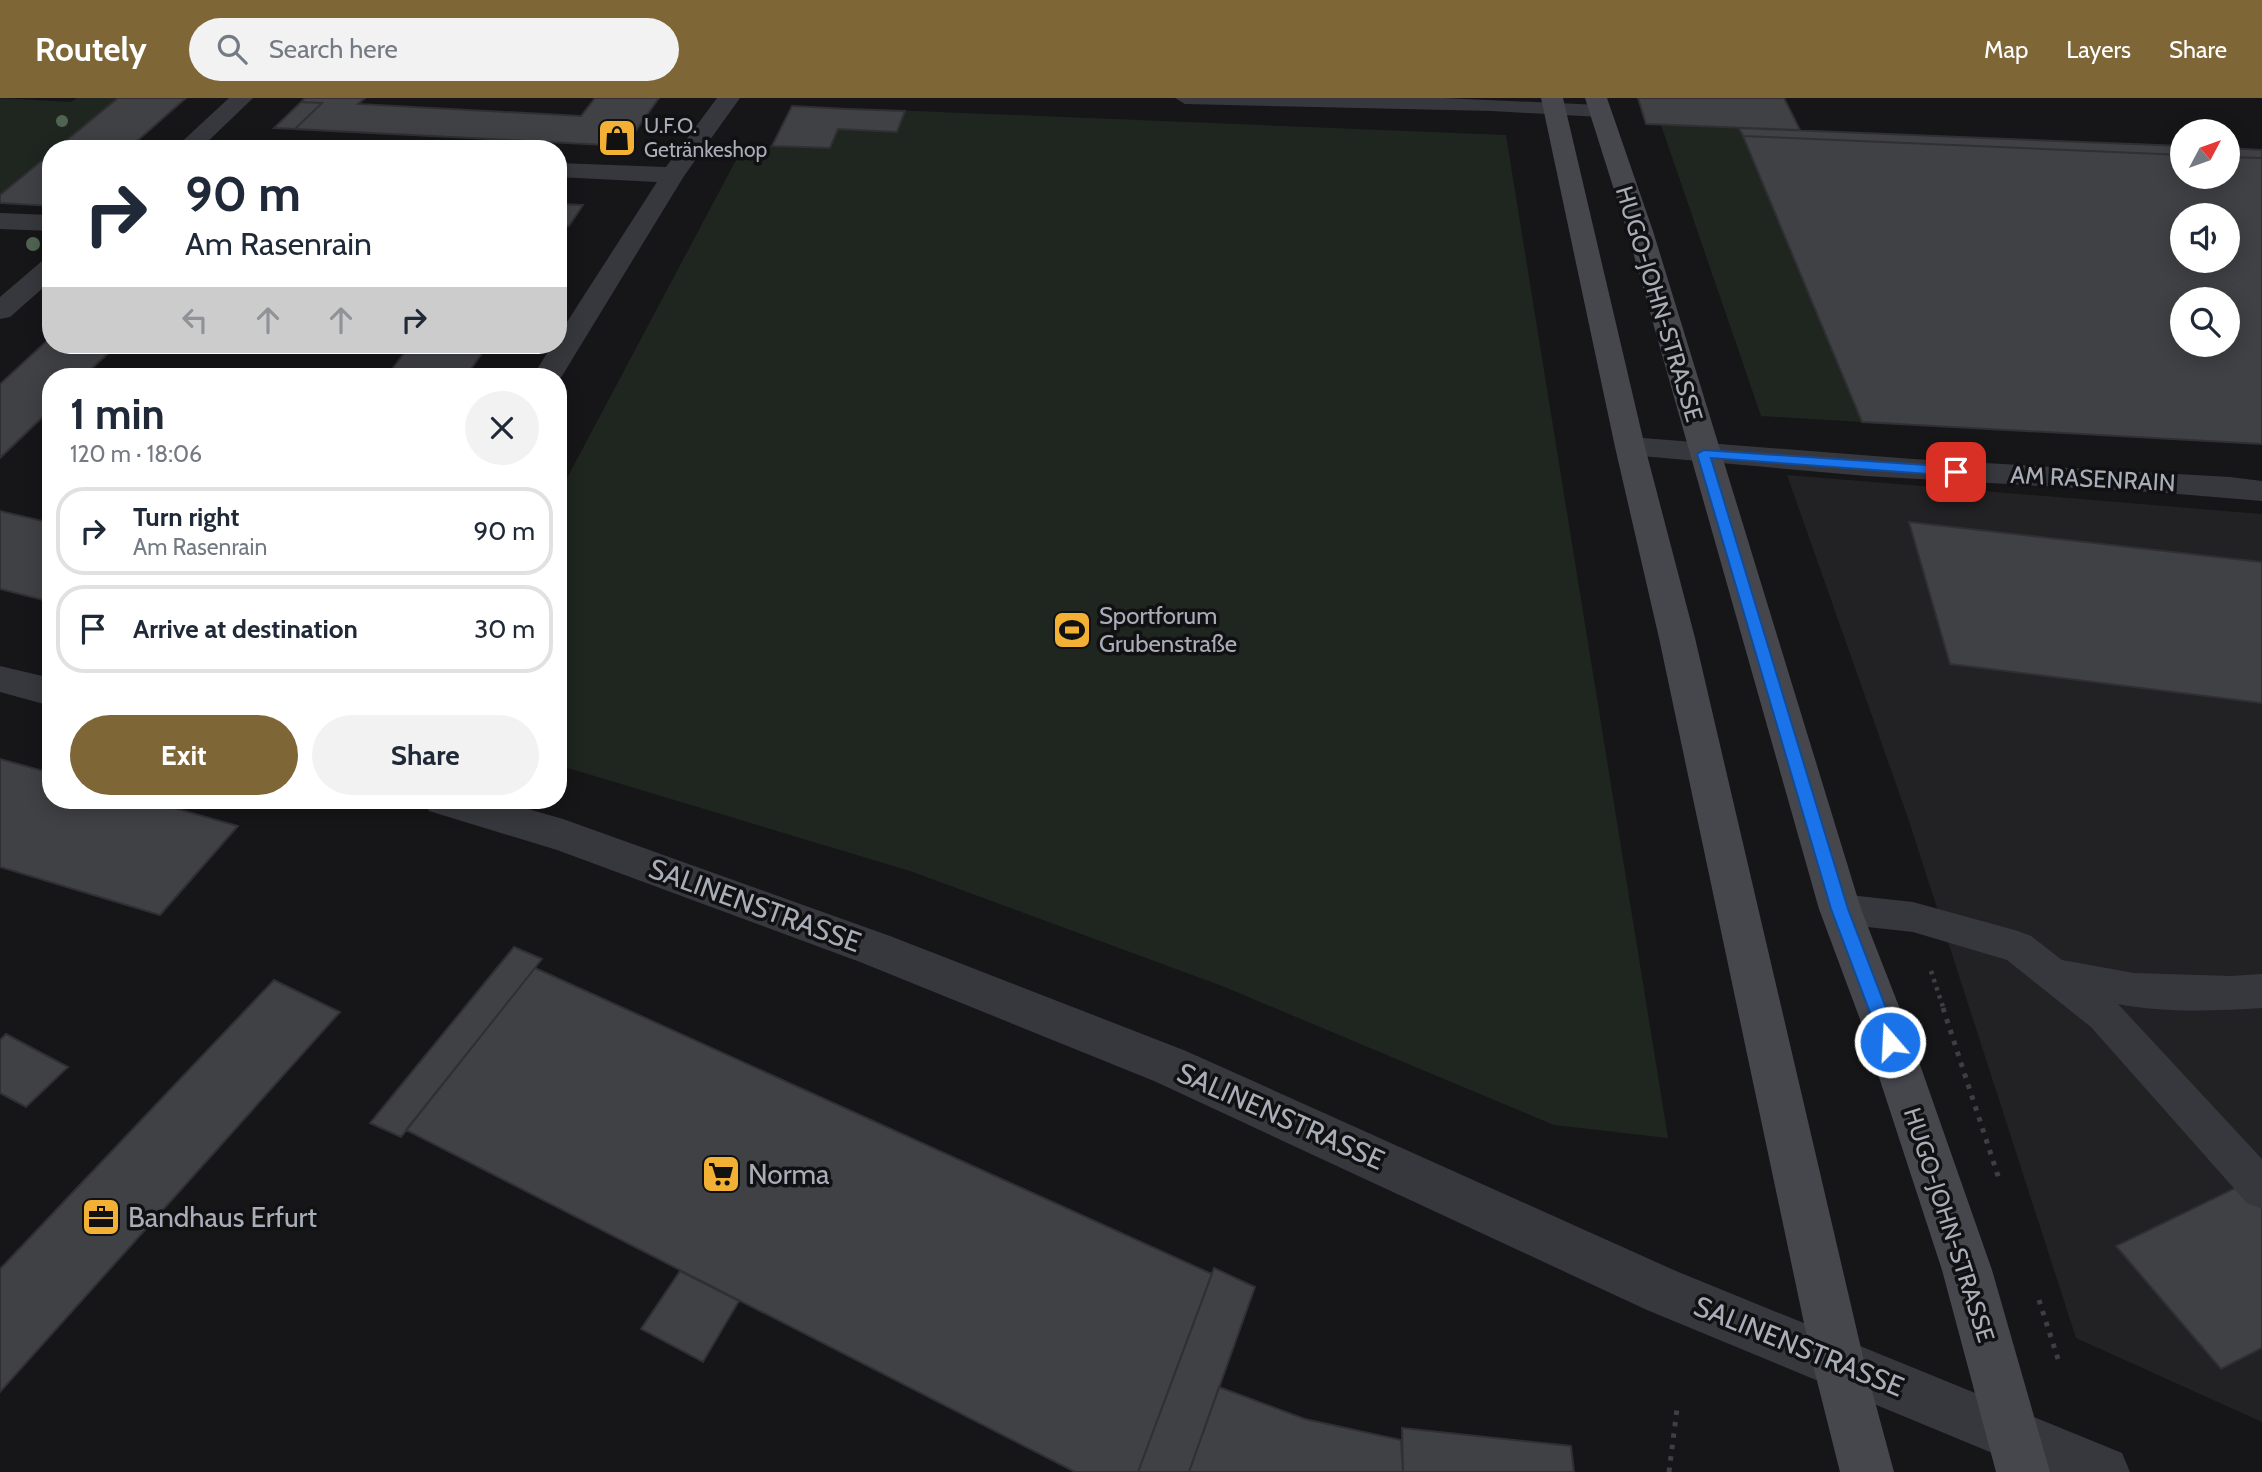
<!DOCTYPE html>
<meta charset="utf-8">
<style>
body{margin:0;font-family:Cabin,sans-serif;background:#f2f2f3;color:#1f2937;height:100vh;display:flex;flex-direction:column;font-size:26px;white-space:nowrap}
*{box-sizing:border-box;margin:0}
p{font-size:23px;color:#747a83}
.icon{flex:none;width:38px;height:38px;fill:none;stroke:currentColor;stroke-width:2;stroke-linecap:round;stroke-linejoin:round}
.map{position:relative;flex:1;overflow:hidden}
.details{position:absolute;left:42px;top:270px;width:525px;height:441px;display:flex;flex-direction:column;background:#fff;border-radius:28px;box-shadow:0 4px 18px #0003}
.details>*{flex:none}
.top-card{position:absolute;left:42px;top:42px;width:525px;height:214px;border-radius:28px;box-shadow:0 4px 18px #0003;background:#fff;color:#1f2937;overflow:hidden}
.needle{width:46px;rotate:49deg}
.fabs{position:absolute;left:2170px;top:21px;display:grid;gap:14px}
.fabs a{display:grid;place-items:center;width:70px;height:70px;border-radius:50%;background:#fff;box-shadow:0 4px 18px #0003;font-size:35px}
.pin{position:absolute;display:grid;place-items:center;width:60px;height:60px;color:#fff;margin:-30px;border-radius:14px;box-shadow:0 4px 10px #0006}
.me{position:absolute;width:77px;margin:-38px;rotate:341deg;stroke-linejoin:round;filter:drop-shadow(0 0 5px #0008)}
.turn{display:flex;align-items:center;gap:24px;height:147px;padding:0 28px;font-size:32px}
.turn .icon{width:91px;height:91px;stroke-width:2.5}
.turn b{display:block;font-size:49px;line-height:60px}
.lanes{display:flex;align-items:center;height:66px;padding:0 28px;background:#0003;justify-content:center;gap:35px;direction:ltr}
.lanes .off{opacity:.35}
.round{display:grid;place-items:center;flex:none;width:74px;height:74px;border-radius:37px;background:#f2f2f3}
.summary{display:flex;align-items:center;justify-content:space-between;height:119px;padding:0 28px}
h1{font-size:42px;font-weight:800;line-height:52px}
.action{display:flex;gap:14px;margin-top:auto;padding:14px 28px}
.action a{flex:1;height:80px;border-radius:42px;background:#7e6636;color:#fff;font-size:28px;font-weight:800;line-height:80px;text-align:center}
.action a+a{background:#f2f2f3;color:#1f2937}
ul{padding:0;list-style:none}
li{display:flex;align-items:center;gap:21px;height:88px;margin:0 14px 10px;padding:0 14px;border:4px solid #e0e1e3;border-radius:28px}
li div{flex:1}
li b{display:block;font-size:26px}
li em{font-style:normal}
header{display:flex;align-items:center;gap:42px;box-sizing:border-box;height:98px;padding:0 35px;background:#7e6636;color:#fff}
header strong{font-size:33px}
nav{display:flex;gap:38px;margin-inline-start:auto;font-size:24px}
.search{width:490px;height:63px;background:#f2f2f3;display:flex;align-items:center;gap:18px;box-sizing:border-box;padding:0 24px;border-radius:38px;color:#747a83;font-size:26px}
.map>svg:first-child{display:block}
.built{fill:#222225}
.green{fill:#1e261f}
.building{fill:#404145;stroke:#303034;stroke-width:2;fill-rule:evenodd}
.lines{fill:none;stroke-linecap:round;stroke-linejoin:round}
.path-far1{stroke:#3d3f44;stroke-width:4.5;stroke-dasharray:3.5 5;stroke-linecap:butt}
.path{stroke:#3d3f44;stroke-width:5;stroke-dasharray:4.5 7;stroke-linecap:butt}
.service{fill:#37383d;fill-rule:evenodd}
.minor{fill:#37383d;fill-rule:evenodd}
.tertiary{fill:#37383d;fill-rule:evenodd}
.secondary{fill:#45474d;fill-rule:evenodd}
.tree{fill:#506452}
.route{fill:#1a73e8;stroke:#114b97;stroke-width:2}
.labels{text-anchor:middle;stroke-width:7;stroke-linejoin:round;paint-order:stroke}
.far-poi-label{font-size:21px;fill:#a8adb8;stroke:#111113;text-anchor:start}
.street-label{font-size:24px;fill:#a8adb8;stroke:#111113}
.poi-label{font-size:24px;fill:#a8adb8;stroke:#111113;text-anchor:start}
.near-street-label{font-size:28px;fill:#a8adb8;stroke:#111113}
.near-poi-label{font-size:28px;fill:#a8adb8;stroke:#111113;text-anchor:start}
</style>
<header>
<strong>Routely</strong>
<div class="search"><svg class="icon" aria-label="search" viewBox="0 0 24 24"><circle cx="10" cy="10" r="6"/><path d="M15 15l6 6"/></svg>Search here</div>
<nav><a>Map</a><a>Layers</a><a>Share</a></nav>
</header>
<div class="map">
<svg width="2262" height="1374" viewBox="0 0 2262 1374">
<rect width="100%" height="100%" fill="#161618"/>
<path class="built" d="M1787 377 2262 416V1324L2076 1240 1908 720Z"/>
<path class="green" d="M0 0 71 4 77 0H118L56 51H51V55L0 97Z
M792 8 1506 37 1668 1040 1554 1027 1222 888 910 773 558 667V397L744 47 772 48Z
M1661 27 1739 30 1862 324 1761 318Z"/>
<path class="building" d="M118 0H186L128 51H56Z
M305 0H365L358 6 581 18 595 0H659L625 48 295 31 322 5 301 4Z
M1638 0H1784L1800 32 1646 26Z
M301 4 322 5 295 31 274 30Z
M792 8 848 11 905 13 897 34 838 31 830 50 772 48Z
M1739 30 2182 48V57L1743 38Z
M1743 38 2182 57V79H2228V59L2262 60V346L1862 324ZM2182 117H2228V163H2182ZM2182 201H2228V247H2182Z
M2228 50 2262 52V60L2228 59Z
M51 55V108L0 105V97Z
M558 106 583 107 569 128H563L558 135Z
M51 239V247H117L84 278H51V311L0 360V286Z
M410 247H488L466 278H387Z
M0 413 51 425V504L0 491Z
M1909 424 2262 464V605L1950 566Z
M0 661 51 675V702H146L238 728 160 817 0 769Z
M514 849 542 861 401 1039 370 1025Z
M535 870 1212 1176 1138 1374H1075L406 1032Z
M274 882 340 914 0 1294V1171Z
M6 936 68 969 26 1009 0 995V942Z
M2262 1077V1250L2221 1271 2116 1148Z
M1214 1170 1255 1189 1189 1374H1138Z
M680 1173 739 1203 703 1264 641 1231Z
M1219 1289 1305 1321 1401 1342 1403 1374H1189Z
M1402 1330 1571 1348 1574 1374H1403Z"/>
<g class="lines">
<path class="path-far1" d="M1931 873 1944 912"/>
<path class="path" d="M1943 910 1999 1081
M2039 1202 2058 1261
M1669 1374 1677 1311"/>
<path class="service" d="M1175 0H1444L1600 7 1607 9 1610 13 1607 17 1600 19 1492 13 1185 6Z
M1840 796 1913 804 2018 833 2031 838 2062 862 2134 875 2231 878 2262 876V910C2216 913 2164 915 2118 906L2262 1061V1111L2247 1105 2091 929 2007 862 1913 834 1840 826 1827 822 1822 811 1827 800Z"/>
<path class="minor" d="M229 0H253L200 51H174Z
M717 0H740L684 78 562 278 558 283V278H533L552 247H558V238L657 84 558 79V65L666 69Z
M0 115 51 117V133L0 131Z
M51 161V183L10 219 0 221V199L42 163Z
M1630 339 1913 361 2230 379 2262 383V403L2166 395 1866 378 1619 356 1615 349 1619 342Z"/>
<path class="tertiary" d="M0 568 51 580V608L0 594Z
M424 702H497L563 721 890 838 1186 953 1676 1173 2122 1355 2130 1374H2038L1647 1212 1154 983 860 864 557 752 429 713Z"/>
<path class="secondary" d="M1541 0H1563L1645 349 1695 540 1864 1263 1894 1374H1840L1812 1263 1659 540 1615 349Z
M1585 0H1607L1653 133 1861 811 1905 924 1992 1172 2050 1374H1996L1942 1172 1861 924 1819 811 1627 133Z"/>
</g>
<g class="tree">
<circle cx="62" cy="23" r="6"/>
<circle cx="33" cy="146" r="7"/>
</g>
<path class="route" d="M1704 352 1956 369 1963 374 1956 378 1711 360 1848 811 1899 944 1896 950 1890 952 1884 950 1881 944 1831 811 1697 356Z"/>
<defs>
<symbol id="shop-square" viewBox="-11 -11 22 22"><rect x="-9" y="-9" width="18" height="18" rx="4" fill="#f2b134" stroke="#111113"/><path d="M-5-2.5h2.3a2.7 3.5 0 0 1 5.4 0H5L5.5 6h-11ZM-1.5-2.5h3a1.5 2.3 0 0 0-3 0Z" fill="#111"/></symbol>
<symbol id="stadium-square" viewBox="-11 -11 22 22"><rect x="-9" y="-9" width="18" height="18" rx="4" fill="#f2b134" stroke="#111113"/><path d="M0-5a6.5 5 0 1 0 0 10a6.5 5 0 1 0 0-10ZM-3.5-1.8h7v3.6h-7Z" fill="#111"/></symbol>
<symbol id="supermarket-square" viewBox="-11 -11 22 22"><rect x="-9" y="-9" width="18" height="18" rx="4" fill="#f2b134" stroke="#111113"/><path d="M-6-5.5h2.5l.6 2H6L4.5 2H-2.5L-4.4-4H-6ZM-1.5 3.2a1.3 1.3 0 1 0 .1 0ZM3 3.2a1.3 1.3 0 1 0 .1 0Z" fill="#111"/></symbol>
<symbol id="office-square" viewBox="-11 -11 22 22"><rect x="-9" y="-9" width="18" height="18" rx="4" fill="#f2b134" stroke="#111113"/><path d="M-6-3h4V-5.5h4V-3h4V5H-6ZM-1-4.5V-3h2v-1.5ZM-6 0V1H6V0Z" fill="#111"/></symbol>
</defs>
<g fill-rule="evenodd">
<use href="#shop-square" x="595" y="18" width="44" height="44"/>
<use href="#stadium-square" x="1050" y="510" width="44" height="44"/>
<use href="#supermarket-square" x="699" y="1054" width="44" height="44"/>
<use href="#office-square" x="79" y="1097" width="44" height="44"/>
</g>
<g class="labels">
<g class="far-poi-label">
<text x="644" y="35">U.F.O.<tspan x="644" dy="24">Getränkeshop</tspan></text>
</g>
<g class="street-label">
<text transform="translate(1659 206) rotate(73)" y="8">HUGO-JOHN-STRASSE</text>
<text transform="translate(2093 381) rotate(3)" y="8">AM RASENRAIN</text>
<text transform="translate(1949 1127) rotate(72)" y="8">HUGO-JOHN-STRASSE</text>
</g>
<g class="poi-label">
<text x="1099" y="526">Sportforum<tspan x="1099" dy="28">Grubenstraße</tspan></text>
</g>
<g class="near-street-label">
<text transform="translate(755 807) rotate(20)" y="10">SALINENSTRASSE</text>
<text transform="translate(1281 1018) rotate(24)" y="10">SALINENSTRASSE</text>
<text transform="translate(1799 1248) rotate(22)" y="10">SALINENSTRASSE</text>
</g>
<g class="near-poi-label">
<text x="748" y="1086">Norma</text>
<text x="128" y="1129">Bandhaus Erfurt</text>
</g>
</g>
</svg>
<div class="fabs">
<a><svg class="needle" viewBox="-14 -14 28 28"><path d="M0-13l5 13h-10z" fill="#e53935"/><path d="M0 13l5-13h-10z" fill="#747a83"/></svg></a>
<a><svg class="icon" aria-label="sound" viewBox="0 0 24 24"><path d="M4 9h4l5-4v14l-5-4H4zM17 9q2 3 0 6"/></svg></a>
<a><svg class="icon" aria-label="search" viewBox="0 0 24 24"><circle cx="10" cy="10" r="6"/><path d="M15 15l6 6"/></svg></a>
</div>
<div class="pin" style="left:1956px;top:374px;background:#d93025"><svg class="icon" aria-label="arrive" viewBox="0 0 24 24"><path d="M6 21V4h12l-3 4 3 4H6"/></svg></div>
<svg class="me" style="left:1890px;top:944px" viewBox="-20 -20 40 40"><circle r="17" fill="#1a73e8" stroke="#fff" stroke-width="3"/><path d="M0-11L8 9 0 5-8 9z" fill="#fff"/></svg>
<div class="top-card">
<div class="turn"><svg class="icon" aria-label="right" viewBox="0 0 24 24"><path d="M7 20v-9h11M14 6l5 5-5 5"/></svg><div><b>90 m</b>Am Rasenrain</div></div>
<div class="lanes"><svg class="icon off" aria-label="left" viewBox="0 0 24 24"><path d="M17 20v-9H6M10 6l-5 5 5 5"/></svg><svg class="icon off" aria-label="ahead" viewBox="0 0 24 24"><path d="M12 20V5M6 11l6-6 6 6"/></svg><svg class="icon off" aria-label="ahead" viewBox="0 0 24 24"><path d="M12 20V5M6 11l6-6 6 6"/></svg><svg class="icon" aria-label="right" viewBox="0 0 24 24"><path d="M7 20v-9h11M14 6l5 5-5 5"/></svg></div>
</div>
<section class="details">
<div class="summary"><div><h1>1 min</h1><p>120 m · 18:06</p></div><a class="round"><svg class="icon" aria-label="close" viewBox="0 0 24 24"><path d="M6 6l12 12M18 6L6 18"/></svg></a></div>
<ul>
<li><svg class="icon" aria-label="right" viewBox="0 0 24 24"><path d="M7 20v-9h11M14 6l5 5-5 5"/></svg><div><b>Turn right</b><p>Am Rasenrain</p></div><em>90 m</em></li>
<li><svg class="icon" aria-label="arrive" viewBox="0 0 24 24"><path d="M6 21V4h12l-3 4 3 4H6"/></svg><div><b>Arrive at destination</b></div><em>30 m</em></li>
</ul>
<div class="action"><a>Exit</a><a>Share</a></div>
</section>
</div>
